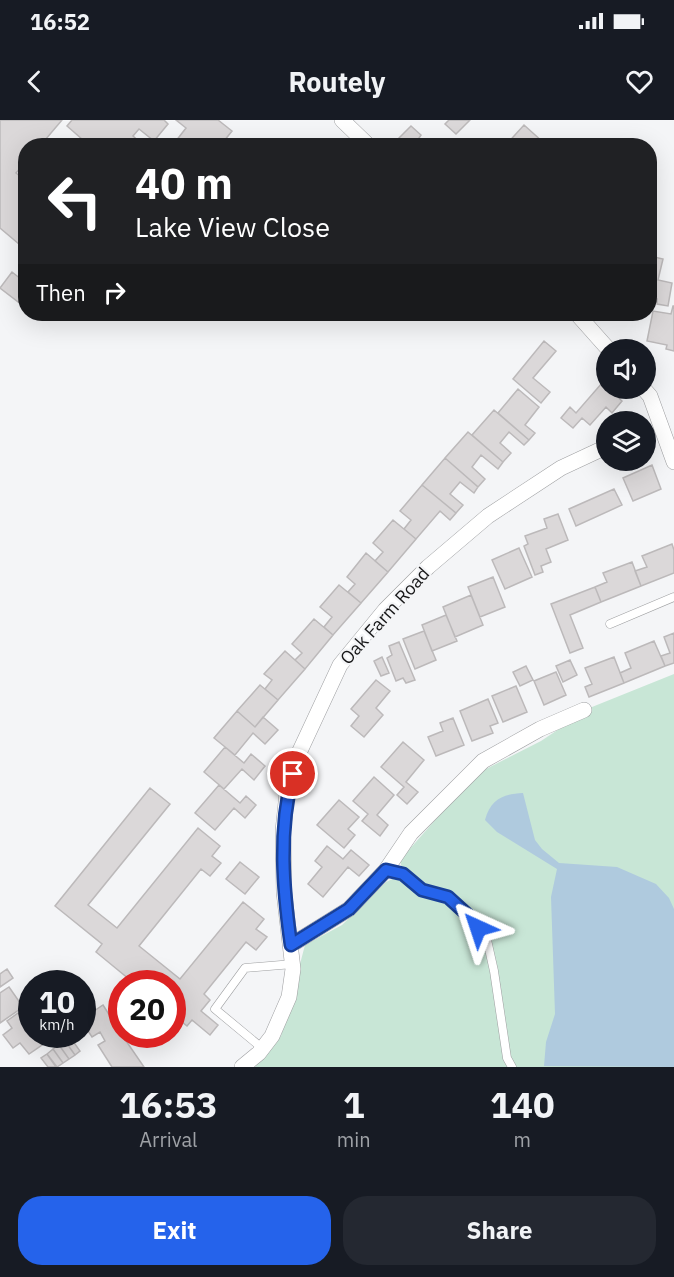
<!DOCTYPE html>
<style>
body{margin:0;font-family:"IBM Plex Sans",sans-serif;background:#242831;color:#f1f3f6;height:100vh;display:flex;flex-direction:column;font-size:22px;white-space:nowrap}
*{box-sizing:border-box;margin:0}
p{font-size:20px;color:#9ea1a6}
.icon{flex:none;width:33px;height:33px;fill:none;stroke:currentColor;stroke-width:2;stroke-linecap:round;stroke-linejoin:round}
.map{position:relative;height:947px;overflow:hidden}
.sheet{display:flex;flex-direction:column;background:#171b24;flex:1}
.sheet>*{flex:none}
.guide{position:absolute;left:18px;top:18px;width:639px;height:183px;border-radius:24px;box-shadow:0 6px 24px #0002;background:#202124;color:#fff;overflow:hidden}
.controls{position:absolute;left:596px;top:219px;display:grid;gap:12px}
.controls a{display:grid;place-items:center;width:60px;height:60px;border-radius:50%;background:#171b24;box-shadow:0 6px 24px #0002;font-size:30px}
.speed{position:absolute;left:18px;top:850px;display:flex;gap:12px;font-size:30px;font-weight:700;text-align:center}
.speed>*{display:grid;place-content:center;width:78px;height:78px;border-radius:50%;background:#171b24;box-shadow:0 6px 24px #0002;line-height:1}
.speed small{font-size:15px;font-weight:400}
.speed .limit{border:9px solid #d22;background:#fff;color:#111}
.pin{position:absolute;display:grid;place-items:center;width:51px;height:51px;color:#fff;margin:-26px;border:3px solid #fff;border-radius:50%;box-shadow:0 2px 6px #0007}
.me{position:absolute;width:66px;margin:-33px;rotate:318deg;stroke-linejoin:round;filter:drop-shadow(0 0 4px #0008)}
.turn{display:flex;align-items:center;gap:21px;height:126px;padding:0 18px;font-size:27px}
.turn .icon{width:78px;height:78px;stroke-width:2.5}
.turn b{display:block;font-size:42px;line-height:51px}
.then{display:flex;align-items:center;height:57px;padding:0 18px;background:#0003;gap:12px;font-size:22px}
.eta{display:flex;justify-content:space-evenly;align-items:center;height:102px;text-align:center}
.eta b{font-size:36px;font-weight:800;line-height:42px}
.cta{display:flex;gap:12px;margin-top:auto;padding:12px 18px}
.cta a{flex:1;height:69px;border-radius:24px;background:#2563eb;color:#fff;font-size:24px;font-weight:800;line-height:69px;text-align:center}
.cta a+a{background:#242831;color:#f1f3f6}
.status{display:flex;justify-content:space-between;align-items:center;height:42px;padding:0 30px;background:#171b24;direction:ltr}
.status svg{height:16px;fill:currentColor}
header{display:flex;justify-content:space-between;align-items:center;height:78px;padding:0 18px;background:#171b24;font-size:27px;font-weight:800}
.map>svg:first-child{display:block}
.green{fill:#c8e6d6}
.water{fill:#afcade}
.building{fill:#dbd8d9;stroke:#bcb9ba;stroke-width:1.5}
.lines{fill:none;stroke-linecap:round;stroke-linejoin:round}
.lane-casing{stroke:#9e9fa1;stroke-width:9}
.street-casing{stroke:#9e9fa1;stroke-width:16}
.lane{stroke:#fff;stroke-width:8}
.street{stroke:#fff;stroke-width:15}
.route-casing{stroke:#184099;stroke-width:15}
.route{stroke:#2563eb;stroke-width:10}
.labels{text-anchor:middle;stroke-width:4.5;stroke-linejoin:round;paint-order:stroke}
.street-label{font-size:18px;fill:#171718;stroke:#f4f5f7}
</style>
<div class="status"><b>16:52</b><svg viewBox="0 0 49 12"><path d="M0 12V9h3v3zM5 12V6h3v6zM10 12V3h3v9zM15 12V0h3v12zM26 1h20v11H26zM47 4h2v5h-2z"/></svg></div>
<header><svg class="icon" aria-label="back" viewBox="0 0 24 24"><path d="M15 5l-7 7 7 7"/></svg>Routely<svg class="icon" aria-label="heart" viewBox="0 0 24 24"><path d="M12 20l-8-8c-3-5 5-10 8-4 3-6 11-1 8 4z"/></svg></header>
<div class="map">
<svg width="674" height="947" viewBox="0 0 674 947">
<rect width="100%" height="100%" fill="#f4f5f7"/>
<path class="green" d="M674 554V947H255L281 916 305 825 342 805 386 762 403 754 400 740 451 682 484 650 541 621 592 587Z"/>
<path class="water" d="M523 673 535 720 542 729 559 743 617 747 656 764 669 778 674 789V947L544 946 546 922 555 894 551 777 557 749 497 712 485 700C491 679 503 674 523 673Z"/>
<path class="building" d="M0 0H62L40 26H26V42L16 53 26 61V130L0 108Z
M72 0H164L168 4 154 21 139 9 133 16 144 26H78L83 20 67 6Z
M176 0H218L232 11 220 26H172L186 8Z
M449 0H470L456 14 445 4Z
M524 5 543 22 540 26H505Z
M411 6 421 15 419 18 427 26H405L398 19Z
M650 136 663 139 658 160 672 163 668 186 657 184V179L650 178Z
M12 152 26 163V188L0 168Z
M673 186H674V231L666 229 667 225 647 221 653 191 671 194Z
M544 221 556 231 533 258 550 272 541 283 513 259Z
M602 263 622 281 612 293 606 287 590 305 582 298 573 308 561 298 570 287 576 293Z
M518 269 539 287 525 305 535 313 529 320 498 293Z
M494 290 529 320 524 325 509 312 500 323 511 333 503 342 472 315Z
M468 312 503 342 498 349 481 335 472 347 485 359 478 367 445 338Z
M445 338 478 367 474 373 460 362 450 374 463 385 456 393 422 365Z
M652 345 661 369 633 381 623 358Z
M422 365 456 393 450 400 440 391 416 419 404 409 411 400 400 391Z
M614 369 622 385 576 406 569 389Z
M558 394 568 420 546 429 551 442 541 446 543 452 535 455 524 426 528 424 525 416 547 408 544 399Z
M393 400 416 419 388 452 375 441 383 432 373 423Z
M672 424 674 430V453L641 466 635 451 647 447 642 436Z
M519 428 532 457 505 469 492 440Z
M366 433 388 452 361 483 348 472 355 464 347 457Z
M632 442 641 466 601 482 595 467 607 462 603 453Z
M493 457 505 487 480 497 468 467Z
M339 465 361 483 333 515 324 507 332 497 320 487Z
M595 467 601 482 570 495 583 528 570 533 551 484Z
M471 475 483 505 455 517 443 487Z
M446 495 457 521 432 531 422 505Z
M314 499 333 515 305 549 295 540 302 533 292 524Z
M424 511 436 540 415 549 403 519Z
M674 513V543L665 546 661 536 670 533 664 517Z
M654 521 665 546 624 563 620 553 631 548 625 533Z
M399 522 415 560 406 563 403 558 396 561 387 538 392 535 389 526Z
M285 531 305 549 278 580 265 569 272 560 264 554Z
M382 537 389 553 381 556 374 541Z
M614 537 624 563 589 577 585 567 592 564 585 548Z
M570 540 577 555 563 562 556 546Z
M526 546 533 560 520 566 513 552Z
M556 552 566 575 544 585 534 561Z
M376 560 390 571 376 588 383 595 364 617 351 606 359 596 351 589Z
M260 565 278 580 255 607 237 591Z
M516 566 527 592 503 602 492 576Z
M488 579 498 603 490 606 493 613 472 621 460 591Z
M237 591 255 607 263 597 278 610 265 624 253 613 235 635 214 618Z
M453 598 464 625 436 636 428 617 443 611 440 603Z
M403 622 424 640 406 662 418 672 407 684 397 675 404 667 381 647Z
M225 627 244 643 251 634 265 646 254 660 242 649 224 669 204 652Z
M374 657 394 675 377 695 388 705 380 716 362 701 368 694 353 681Z
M219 665 240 683 246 676 256 685 245 698 234 688 215 710 195 693Z
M150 668 170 684 88 785 117 808 198 708 220 726 212 736 221 743 210 756 201 749 139 826 180 859 243 782 264 799 256 809 267 817 256 830 246 822 204 874 210 880 201 891 218 905 210 915 192 900 187 906 172 894V864H135L96 832 102 824 55 786Z
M339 680 359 697 348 709 355 715 344 728 317 705Z
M327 726 343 739 351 730 369 745 359 756 348 747 323 777 308 764 322 747 315 741Z
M240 742 259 757 245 774 226 759Z
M7 849 13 858 0 867V854Z
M9 867 23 887 0 903V873Z
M103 885 122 915 144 947H112L98 925 105 921 100 912 92 917 82 902V899Z
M18 893 32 911V915H34L42 925 29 934 20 923 13 928 3 915 12 908 7 901Z
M70 917 80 931 75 935 65 921Z
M65 921 75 935 69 939 59 925Z
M59 925 69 939 63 943 53 929Z
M53 929 63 943 57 947 47 934Z
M47 934 56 947H48L41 938Z"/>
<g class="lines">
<defs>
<path id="lane" d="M610 504 674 477
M386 750 403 754 422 770 448 777 470 797 487 820 494 851 507 938 512 947
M262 928 215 889 245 848 293 844"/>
<path id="street" d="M342 0 369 26
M577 194 609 230
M643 268 650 276 674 342
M291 825 349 789 386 750 411 713 483 641 540 609 584 590
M242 947 259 933 272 916 289 877 293 849 284 772 283 711 287 673 298 635 340 545 385 490 428 447 488 396 561 348 606 327"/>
</defs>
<use href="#lane" class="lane-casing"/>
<use href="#street" class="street-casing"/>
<use href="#lane" class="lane"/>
<use href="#street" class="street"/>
</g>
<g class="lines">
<defs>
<path id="route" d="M293 654C278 710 283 768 291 825L349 789 386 750 403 754 422 770 448 777 470 797 478 808"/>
</defs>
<use href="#route" class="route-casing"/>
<use href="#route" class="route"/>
</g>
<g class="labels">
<g class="street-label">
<text transform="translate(385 496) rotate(-48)" y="6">Oak Farm Road</text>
</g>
</g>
</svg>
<div class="controls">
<a><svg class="icon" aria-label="sound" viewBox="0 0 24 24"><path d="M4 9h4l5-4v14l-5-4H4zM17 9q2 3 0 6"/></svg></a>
<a><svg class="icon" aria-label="layers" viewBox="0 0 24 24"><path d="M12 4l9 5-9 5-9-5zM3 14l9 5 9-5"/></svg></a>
</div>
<div class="speed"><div>10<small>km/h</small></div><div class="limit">20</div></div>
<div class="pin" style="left:293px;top:654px;background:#d93025"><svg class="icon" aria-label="arrive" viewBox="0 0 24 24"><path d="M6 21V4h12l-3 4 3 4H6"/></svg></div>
<svg class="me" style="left:478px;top:808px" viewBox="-20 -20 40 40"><path d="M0-17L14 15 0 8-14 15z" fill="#2563eb" stroke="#fff" stroke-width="4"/></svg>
<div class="guide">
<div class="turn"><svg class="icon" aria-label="left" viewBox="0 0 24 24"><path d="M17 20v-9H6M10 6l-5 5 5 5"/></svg><div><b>40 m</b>Lake View Close</div></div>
<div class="then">Then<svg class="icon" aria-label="right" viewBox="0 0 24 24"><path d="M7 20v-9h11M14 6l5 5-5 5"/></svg></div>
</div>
</div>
<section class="sheet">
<div class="eta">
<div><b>16:53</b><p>Arrival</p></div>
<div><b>1</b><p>min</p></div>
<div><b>140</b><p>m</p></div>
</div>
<div class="cta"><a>Exit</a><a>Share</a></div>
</section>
